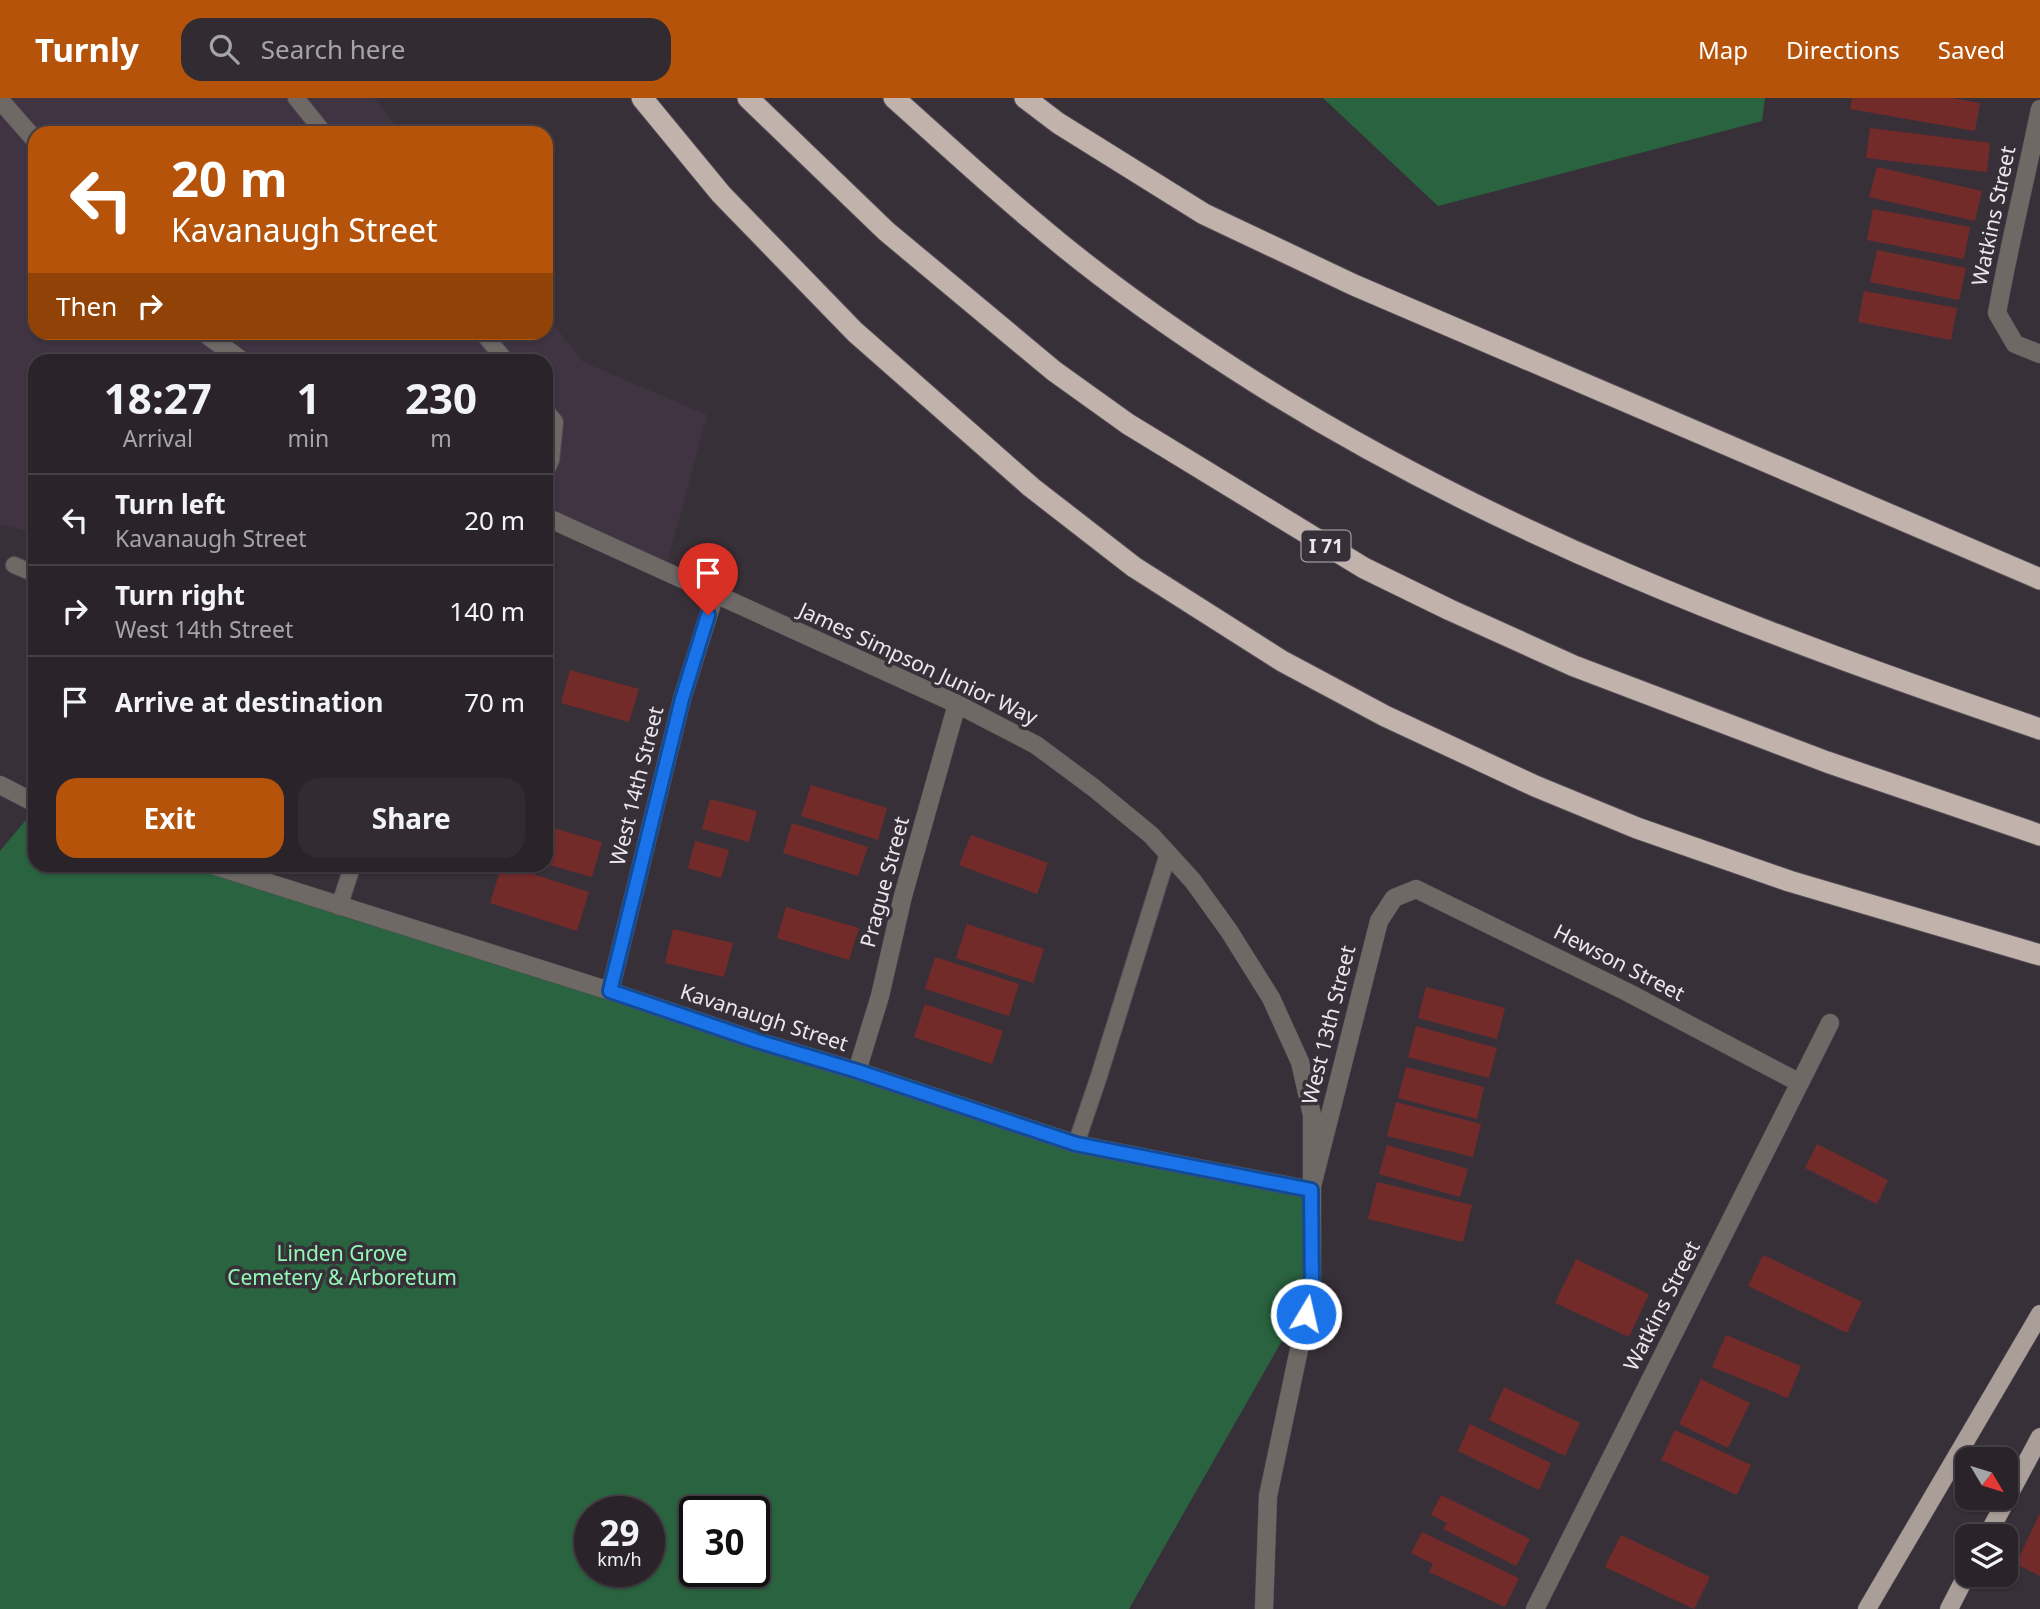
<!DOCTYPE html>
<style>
body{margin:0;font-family:"Noto Sans",sans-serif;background:#322c32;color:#f1f3f6;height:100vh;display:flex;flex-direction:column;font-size:26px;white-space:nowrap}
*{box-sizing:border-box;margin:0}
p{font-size:23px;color:#a5a4a8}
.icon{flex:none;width:38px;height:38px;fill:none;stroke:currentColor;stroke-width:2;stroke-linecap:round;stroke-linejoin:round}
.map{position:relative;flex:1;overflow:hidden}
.panel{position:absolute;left:28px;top:256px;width:525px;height:518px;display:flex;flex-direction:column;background:#2a242a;border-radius:21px;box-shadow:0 2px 5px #0004,0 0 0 2px #464147}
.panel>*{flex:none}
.banner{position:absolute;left:28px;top:28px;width:525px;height:214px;border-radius:21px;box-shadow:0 2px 5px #0004,0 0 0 2px #464147;background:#b45309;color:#fff;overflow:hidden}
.needle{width:46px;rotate:128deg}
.fabs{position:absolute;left:1955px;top:1349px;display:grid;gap:14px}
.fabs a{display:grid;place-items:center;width:63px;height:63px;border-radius:14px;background:#2a242a;box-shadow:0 2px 5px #0004,0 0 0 2px #464147;font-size:35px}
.speed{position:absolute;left:574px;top:1398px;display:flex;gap:14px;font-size:35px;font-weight:700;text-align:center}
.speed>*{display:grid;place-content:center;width:91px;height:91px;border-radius:50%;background:#2a242a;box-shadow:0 2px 5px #0004,0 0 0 2px #464147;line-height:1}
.speed small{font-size:18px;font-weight:400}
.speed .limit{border:4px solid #111;border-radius:10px;background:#fff;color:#111}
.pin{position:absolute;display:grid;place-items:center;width:60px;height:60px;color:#fff;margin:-72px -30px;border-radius:50% 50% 50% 0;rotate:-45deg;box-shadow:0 0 7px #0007}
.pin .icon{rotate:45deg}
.me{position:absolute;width:77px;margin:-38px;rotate:9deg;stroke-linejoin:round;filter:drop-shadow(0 0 5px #0008)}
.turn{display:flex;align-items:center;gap:24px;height:147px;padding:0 28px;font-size:32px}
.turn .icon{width:91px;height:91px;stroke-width:2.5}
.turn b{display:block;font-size:49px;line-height:60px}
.then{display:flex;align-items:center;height:66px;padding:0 28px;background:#0003;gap:14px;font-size:26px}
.eta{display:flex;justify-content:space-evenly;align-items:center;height:119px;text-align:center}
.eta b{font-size:42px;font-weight:700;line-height:49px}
.button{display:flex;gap:14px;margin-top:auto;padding:14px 28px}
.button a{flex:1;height:80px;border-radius:21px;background:#b45309;color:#fff;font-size:28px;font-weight:700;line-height:80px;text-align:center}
.button a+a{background:#322c32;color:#f1f3f6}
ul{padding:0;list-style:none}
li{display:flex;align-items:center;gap:21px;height:91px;padding:0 28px;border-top:2px solid #464147}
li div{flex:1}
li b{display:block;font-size:26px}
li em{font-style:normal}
header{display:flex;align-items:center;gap:42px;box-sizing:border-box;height:98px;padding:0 35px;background:#b45309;color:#fff}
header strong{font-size:33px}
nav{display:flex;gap:38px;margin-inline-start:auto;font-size:24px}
.search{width:490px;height:63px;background:#322c32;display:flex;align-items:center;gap:18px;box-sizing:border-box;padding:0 24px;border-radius:21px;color:#a5a4a8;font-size:26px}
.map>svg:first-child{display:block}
.built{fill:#413442}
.green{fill:#2a633f;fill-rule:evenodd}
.building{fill:#732b2a}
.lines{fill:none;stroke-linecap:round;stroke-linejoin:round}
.service-casing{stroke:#554d55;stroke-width:18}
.minor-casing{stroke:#554d55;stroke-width:19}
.primary-casing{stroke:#554d55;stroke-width:19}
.motorway-casing{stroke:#554d55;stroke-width:23}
.service{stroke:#6f6966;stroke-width:16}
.minor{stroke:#6f6966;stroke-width:18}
.primary{stroke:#aa9e98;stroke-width:18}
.motorway{stroke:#c1b3ac;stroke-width:21}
.route-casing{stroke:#114b97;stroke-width:18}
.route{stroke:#1a73e8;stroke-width:12}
.labels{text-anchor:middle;stroke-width:7;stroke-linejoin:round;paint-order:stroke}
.shield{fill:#383038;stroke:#b6b0b7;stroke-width:2}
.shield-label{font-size:19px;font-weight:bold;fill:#ece7ed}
.street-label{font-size:21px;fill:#ece7ed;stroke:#383038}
.park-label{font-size:21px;fill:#93f8b5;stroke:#383038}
</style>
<header>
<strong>Turnly</strong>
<div class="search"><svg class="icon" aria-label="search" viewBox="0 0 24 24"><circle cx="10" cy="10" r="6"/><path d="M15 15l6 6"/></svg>Search here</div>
<nav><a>Map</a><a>Directions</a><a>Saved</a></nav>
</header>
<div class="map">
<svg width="2040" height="1511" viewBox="0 0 2040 1511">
<rect width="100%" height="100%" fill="#383038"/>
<path class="built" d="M0 0H374L402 35H35V234H546V217L583 264 707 317 665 473 546 419V262H35V435L0 426Z"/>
<path class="green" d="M1323 0H1765L1762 23 1438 108Z
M35 711V766L209 767 1076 1046 1311 1092 1312 1190 1129 1511H0V753ZM590 1414H649V1474H590ZM695 1414H754V1474H695Z"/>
<path class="building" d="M1852 0H1952L1980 5 1975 33 1850 11Z
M1870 30 1990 45 1987 74 1866 60Z
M1877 69 1982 93 1975 123 1869 99Z
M1873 111 1970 129 1964 161 1867 142Z
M1877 152 1966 170 1959 202 1870 184Z
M1864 193 1957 210 1951 242 1858 224Z
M570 572 639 591 629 624 561 605Z
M811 687 887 710 878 742 801 718Z
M710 701 757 713 749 744 702 731Z
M792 725 868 749 858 778 783 755Z
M546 728 602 744 592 779 546 766Z
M971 737 1048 765 1037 796 959 767Z
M695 743 729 752 721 780 688 770Z
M502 766 589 794 577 833 490 805Z
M786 809 859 830 849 862 777 840Z
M967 826 1044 851 1033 885 956 860Z
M673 831 733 845 724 879 665 865Z
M935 859 1019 886 1009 918 925 891Z
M1426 889 1505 910 1497 941 1418 920Z
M925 906 1003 933 992 966 914 939Z
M1416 928 1497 950 1489 980 1408 959Z
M1406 969 1484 989 1477 1021 1398 1000Z
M1396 1004 1481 1026 1473 1059 1387 1038Z
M1817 1046 1888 1082 1877 1106 1805 1070Z
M1387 1047 1468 1071 1460 1099 1379 1076Z
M1377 1084 1472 1107 1463 1144 1368 1121Z
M1763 1157 1862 1204 1847 1235 1748 1188Z
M1576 1161 1649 1196 1629 1239 1555 1205Z
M1726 1237 1801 1268 1788 1300 1712 1269Z
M1701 1281 1750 1305 1728 1350 1679 1326Z
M1504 1289 1580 1325 1565 1358 1489 1322Z
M1470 1326 1551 1365 1539 1392 1458 1353Z
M1675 1332 1751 1367 1737 1397 1661 1362Z
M1441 1397 1530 1441 1516 1468 1443 1431 1447 1425 1431 1417Z
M2040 1415V1478L2016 1466Z
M1422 1434 1519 1480 1505 1509 1429 1474 1433 1466 1411 1455Z
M1621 1437 1710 1479 1694 1511 1605 1469Z"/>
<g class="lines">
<defs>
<path id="service" d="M296 0 324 35
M482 234 505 262
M546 313 555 324 551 362 546 373
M14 467 35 476
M339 809 353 766
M1076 1046 1099 978 1168 756"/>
<path id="minor" d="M0 2 35 42
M2040 11C2026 80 2009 147 1997 215L2015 246 2040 256
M203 234 241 262
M546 419 957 606 1036 647 1094 690 1151 737 1193 783 1229 833 1271 900 1300 964 1312 1017V1190L1268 1398 1264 1511
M0 687 35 705
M209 766 610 893 757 943 857 973 1076 1046 1311 1092 1379 823 1394 800 1416 791 1627 894 1800 985
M610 893 682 601 715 496
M857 973 880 898 903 798 957 606
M1535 1511 1830 925"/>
<path id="primary" d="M1987 1438 2040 1339
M1867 1511 2040 1216
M1949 1511 1967 1476"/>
<path id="motorway" d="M642 0 721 96 855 234 1031 389 1134 469 1282 563 1385 618 1535 688 1637 730 1789 783 2040 857
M748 0 886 133 1054 273 1128 326 1364 470 1450 512 1574 568 1827 664 2040 737
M894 0C940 41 985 83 1033 123 1096 177 1166 227 1236 272 1485 433 1762 536 2040 631
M1025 0 1058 25 1204 116 1354 187 2040 481"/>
</defs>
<use href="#service" class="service-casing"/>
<use href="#minor" class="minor-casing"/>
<use href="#primary" class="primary-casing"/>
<use href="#motorway" class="motorway-casing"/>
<use href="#service" class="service"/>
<use href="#minor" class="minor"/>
<use href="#primary" class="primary"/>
<use href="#motorway" class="motorway"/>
</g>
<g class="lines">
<defs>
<path id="route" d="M708 517 682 601 610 893 757 943 857 973 1076 1046 1311 1092 1312 1190 1306 1216"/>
</defs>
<use href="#route" class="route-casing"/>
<use href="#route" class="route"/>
</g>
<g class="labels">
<rect class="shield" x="1301.5" y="432.5" width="49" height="31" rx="5"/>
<g class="shield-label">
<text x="1326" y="455">I 71</text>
</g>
<g class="street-label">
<text transform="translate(1994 118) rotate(-78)" y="7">Watkins Street</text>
<text transform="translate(918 566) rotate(25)" y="7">James Simpson Junior Way</text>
<text transform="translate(637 688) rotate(-76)" y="7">West 14th Street</text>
<text transform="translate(885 784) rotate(-75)" y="7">Prague Street</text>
<text transform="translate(1619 865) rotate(27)" y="7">Hewson Street</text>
<text transform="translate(764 920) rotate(18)" y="7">Kavanaugh Street</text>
<text transform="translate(1329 927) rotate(-76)" y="7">West 13th Street</text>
<text transform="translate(1662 1208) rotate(-63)" y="7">Watkins Street</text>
</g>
<g class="park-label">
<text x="342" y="1163">Linden Grove<tspan x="342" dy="24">Cemetery &amp; Arboretum</tspan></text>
</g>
</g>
</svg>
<div class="fabs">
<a><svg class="needle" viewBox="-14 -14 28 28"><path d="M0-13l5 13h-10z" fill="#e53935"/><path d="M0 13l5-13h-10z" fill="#a5a4a8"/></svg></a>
<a><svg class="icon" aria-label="layers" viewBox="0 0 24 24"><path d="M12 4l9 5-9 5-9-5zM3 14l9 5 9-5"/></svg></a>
</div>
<div class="speed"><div>29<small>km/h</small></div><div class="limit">30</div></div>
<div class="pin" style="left:708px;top:517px;background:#d93025"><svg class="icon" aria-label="arrive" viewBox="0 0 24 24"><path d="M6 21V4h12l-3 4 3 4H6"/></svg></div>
<svg class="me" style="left:1306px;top:1216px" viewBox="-20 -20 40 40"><circle r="17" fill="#1a73e8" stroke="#fff" stroke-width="3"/><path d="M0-11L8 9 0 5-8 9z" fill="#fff"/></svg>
<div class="banner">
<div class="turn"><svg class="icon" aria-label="left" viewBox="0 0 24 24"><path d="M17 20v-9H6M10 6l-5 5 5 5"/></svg><div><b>20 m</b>Kavanaugh Street</div></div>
<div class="then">Then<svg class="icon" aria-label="right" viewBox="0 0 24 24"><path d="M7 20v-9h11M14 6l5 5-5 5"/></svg></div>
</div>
<section class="panel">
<div class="eta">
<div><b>18:27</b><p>Arrival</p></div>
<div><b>1</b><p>min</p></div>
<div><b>230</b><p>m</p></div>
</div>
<ul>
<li><svg class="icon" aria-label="left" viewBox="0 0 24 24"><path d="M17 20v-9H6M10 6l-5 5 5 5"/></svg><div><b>Turn left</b><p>Kavanaugh Street</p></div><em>20 m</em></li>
<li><svg class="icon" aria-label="right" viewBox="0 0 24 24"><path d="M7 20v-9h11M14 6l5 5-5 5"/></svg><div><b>Turn right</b><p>West 14th Street</p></div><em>140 m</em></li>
<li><svg class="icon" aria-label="arrive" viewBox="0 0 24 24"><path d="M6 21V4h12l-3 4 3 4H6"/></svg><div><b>Arrive at destination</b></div><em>70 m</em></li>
</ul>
<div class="button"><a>Exit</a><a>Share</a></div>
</section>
</div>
